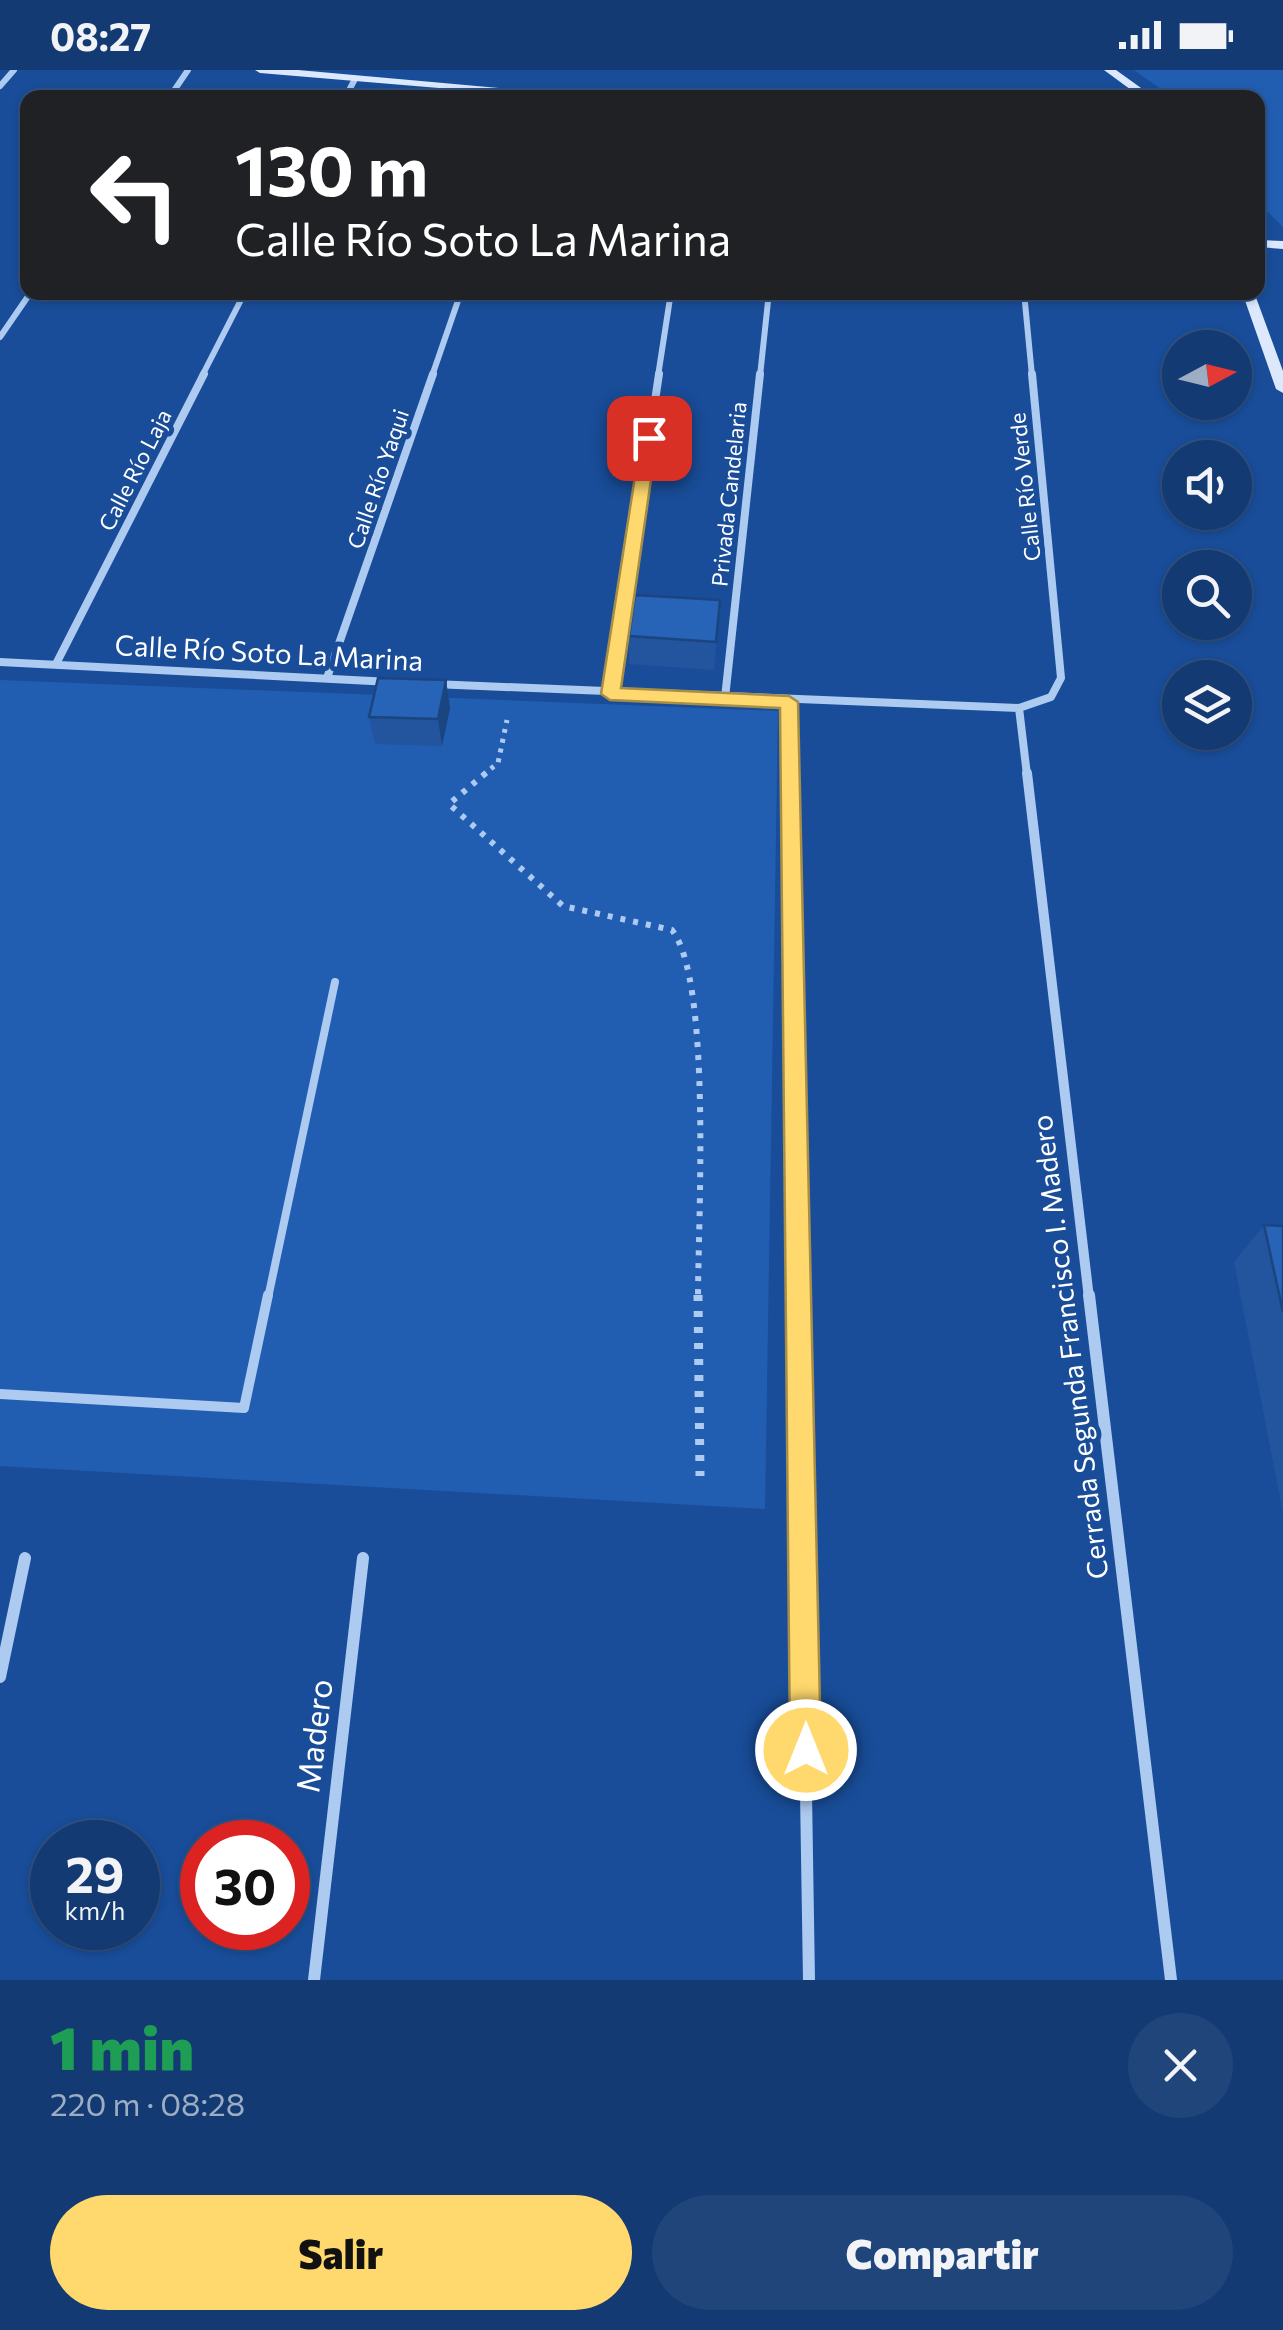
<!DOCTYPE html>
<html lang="es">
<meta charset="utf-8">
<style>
body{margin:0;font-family:Commissioner,sans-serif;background:#20457b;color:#f1f3f6;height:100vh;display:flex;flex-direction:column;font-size:38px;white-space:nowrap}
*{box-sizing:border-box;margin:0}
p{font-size:32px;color:#9dadc4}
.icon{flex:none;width:55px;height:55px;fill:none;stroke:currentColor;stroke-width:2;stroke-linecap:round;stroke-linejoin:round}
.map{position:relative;height:1910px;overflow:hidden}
.drawer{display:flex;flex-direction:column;background:#133a73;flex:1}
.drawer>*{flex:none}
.hud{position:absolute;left:20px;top:20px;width:1245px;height:210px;border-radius:20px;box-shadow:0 2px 8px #0004,0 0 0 2px #325485;background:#202124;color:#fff;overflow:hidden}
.needle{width:65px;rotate:83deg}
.fabs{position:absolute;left:1162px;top:260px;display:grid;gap:20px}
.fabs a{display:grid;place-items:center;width:90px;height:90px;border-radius:50%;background:#133a73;box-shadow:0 2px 8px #0004,0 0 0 2px #325485;font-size:50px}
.speed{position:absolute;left:30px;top:1750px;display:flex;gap:20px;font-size:50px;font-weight:700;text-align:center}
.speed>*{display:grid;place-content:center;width:130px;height:130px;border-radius:50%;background:#133a73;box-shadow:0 2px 8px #0004,0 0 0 2px #325485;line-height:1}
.speed small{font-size:25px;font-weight:400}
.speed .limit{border:15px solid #d22;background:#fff;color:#111}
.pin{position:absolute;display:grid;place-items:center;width:85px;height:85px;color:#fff;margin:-42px;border-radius:20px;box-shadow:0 5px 15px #0006}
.me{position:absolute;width:110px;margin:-55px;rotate:0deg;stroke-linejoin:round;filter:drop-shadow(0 0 8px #0008)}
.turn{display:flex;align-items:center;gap:35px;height:210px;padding:0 50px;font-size:45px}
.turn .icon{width:130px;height:130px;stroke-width:2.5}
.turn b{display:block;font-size:70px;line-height:85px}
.round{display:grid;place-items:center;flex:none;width:105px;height:105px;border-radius:52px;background:#20457b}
.summary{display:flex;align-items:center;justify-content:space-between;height:170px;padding:0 50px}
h1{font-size:60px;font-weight:800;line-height:75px;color:#1e9e55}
.primary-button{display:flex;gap:20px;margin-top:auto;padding:20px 50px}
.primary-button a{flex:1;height:115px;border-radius:60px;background:#ffd96e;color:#111;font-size:40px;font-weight:800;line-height:115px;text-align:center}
.primary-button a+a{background:#20457b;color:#f1f3f6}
.status{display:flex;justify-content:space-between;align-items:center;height:70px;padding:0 50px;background:#133a73;direction:ltr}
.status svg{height:28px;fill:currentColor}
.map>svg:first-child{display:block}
.green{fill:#215eb2}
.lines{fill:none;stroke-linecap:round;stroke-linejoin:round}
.path-far2{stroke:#adcaf1;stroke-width:5;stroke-dasharray:4 6;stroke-linecap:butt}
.path-far1{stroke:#adcaf1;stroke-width:6;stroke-dasharray:5 8;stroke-linecap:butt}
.path{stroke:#adcaf1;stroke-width:9;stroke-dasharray:6 10;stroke-linecap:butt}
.lane-far1{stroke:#adcaf1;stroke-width:8}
.lane{stroke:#adcaf1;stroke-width:10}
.street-far3{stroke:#adcaf1;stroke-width:6}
.street-far2{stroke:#adcaf1;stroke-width:8}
.street-far1{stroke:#adcaf1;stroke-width:10}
.street{stroke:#adcaf1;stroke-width:12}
.secondary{fill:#dce9fc;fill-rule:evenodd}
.wall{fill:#22559d}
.shaded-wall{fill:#1b4580}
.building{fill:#2763b7;stroke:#1b4580;stroke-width:2.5}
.route{fill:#ffd96e;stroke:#a68d48;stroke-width:2.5}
.labels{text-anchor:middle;stroke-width:10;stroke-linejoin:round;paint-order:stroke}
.far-street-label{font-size:22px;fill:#fff;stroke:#194d99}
.street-label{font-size:28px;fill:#fff;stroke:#194d99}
.near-street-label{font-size:32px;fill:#fff;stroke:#194d99}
</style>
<div class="status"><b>08:27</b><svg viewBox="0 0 49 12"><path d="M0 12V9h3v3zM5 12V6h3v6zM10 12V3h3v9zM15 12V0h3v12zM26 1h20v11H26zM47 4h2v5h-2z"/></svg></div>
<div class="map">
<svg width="1283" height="1910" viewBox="0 0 1283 1910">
<rect width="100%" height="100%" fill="#194d99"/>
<path class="green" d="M1134 0H1283V157L1258 132V28L1172 27Z
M0 610 778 641 765 1439 0 1396Z"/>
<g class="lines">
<path class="path-far2" d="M483 705 498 693 507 650"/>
<path class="path-far1" d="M486 703 449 734 563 836 672 860C712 911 698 1153 698 1228"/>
<path class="path" d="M698 1225 700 1406"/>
<path class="lane-far1" d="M268 1228 335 912"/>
<path class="lane" d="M0 1324 244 1338 268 1225"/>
<path class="street-far3" d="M0 16 14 0
M169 28 188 0
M345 28 355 9
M1024 222 1032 306
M0 267 31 222
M202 306 245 222
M432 306 461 222
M658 306 671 222
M760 306 769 222"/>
<path class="street-far2" d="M0 592 391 612
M56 594 204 304
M327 608 433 304
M433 614 1019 638 1051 627 1061 608 1032 304
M611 624 659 304
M725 628 760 304
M789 632 790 705
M1019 638 1027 705"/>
<path class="street-far1" d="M790 703 798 1228
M1027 703 1089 1228"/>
<path class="street" d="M798 1225 809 1910
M1089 1225 1171 1910
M0 1607 25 1488
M314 1910 363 1488"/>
<path class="secondary" d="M255 0H298L609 28H559L260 3Z
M1104 0H1116L1155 28H1142Z
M1258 170 1283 171V179L1258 177Z
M1242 222H1254L1283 301V323L1276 319Z"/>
</g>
<path class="wall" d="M720 530 714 600 629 594V566Z
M446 610 450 638 442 676 375 674 369 647Z
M1264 1155 1283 1156V1443L1234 1192Z"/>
<path class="shaded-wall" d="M446 610 450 638 442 676 438 649Z"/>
<path class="building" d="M635 525 720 530 716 572 629 566Z
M378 608 446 610 438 649 369 647Z
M1264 1155 1283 1156V1242Z"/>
<path class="route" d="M649 364 657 368 621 618 789 626 798 632 821 1680 817 1691 806 1696 795 1691 790 1680 780 638 610 630 601 624 641 368Z"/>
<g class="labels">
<g class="far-street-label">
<text transform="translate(135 400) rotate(-63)" y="8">Calle Río Laja</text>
<text transform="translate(378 409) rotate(-71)" y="8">Calle Río Yaqui</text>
<text transform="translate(1025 417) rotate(-96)" y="8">Calle Río Verde</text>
<text transform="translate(729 424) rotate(-84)" y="8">Privada Candelaria</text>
</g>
<g class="street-label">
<text transform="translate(269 583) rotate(3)" y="10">Calle Río Soto La Marina</text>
<text transform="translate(1070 1277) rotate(-97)" y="10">Cerrada Segunda Francisco I. Madero</text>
</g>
<g class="near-street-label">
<text transform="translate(315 1666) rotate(-83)" y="11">Madero</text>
</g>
</g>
</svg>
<div class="fabs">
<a><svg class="needle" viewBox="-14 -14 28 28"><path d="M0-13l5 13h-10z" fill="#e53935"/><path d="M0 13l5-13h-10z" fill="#9dadc4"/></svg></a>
<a><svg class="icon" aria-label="sound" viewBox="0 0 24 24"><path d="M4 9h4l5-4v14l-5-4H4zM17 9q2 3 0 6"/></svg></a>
<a><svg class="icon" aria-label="search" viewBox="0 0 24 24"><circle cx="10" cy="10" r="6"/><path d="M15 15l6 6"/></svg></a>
<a><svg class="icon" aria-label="layers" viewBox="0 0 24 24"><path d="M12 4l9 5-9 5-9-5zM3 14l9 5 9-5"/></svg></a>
</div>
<div class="speed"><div>29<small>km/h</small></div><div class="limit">30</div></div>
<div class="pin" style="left:649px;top:368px;background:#d93025"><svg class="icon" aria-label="arrive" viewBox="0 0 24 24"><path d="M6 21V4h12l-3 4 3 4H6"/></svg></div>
<svg class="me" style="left:806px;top:1680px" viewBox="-20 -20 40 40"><circle r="17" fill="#ffd96e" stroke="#fff" stroke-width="3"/><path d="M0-11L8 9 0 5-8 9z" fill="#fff"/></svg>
<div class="hud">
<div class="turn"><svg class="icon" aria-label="left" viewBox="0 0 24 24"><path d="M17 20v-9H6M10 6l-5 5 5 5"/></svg><div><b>130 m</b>Calle Río Soto La Marina</div></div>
</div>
</div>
<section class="drawer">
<div class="summary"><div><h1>1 min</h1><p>220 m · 08:28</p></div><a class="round"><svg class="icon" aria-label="close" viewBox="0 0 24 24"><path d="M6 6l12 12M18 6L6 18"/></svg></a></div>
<div class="primary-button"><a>Salir</a><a>Compartir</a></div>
</section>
